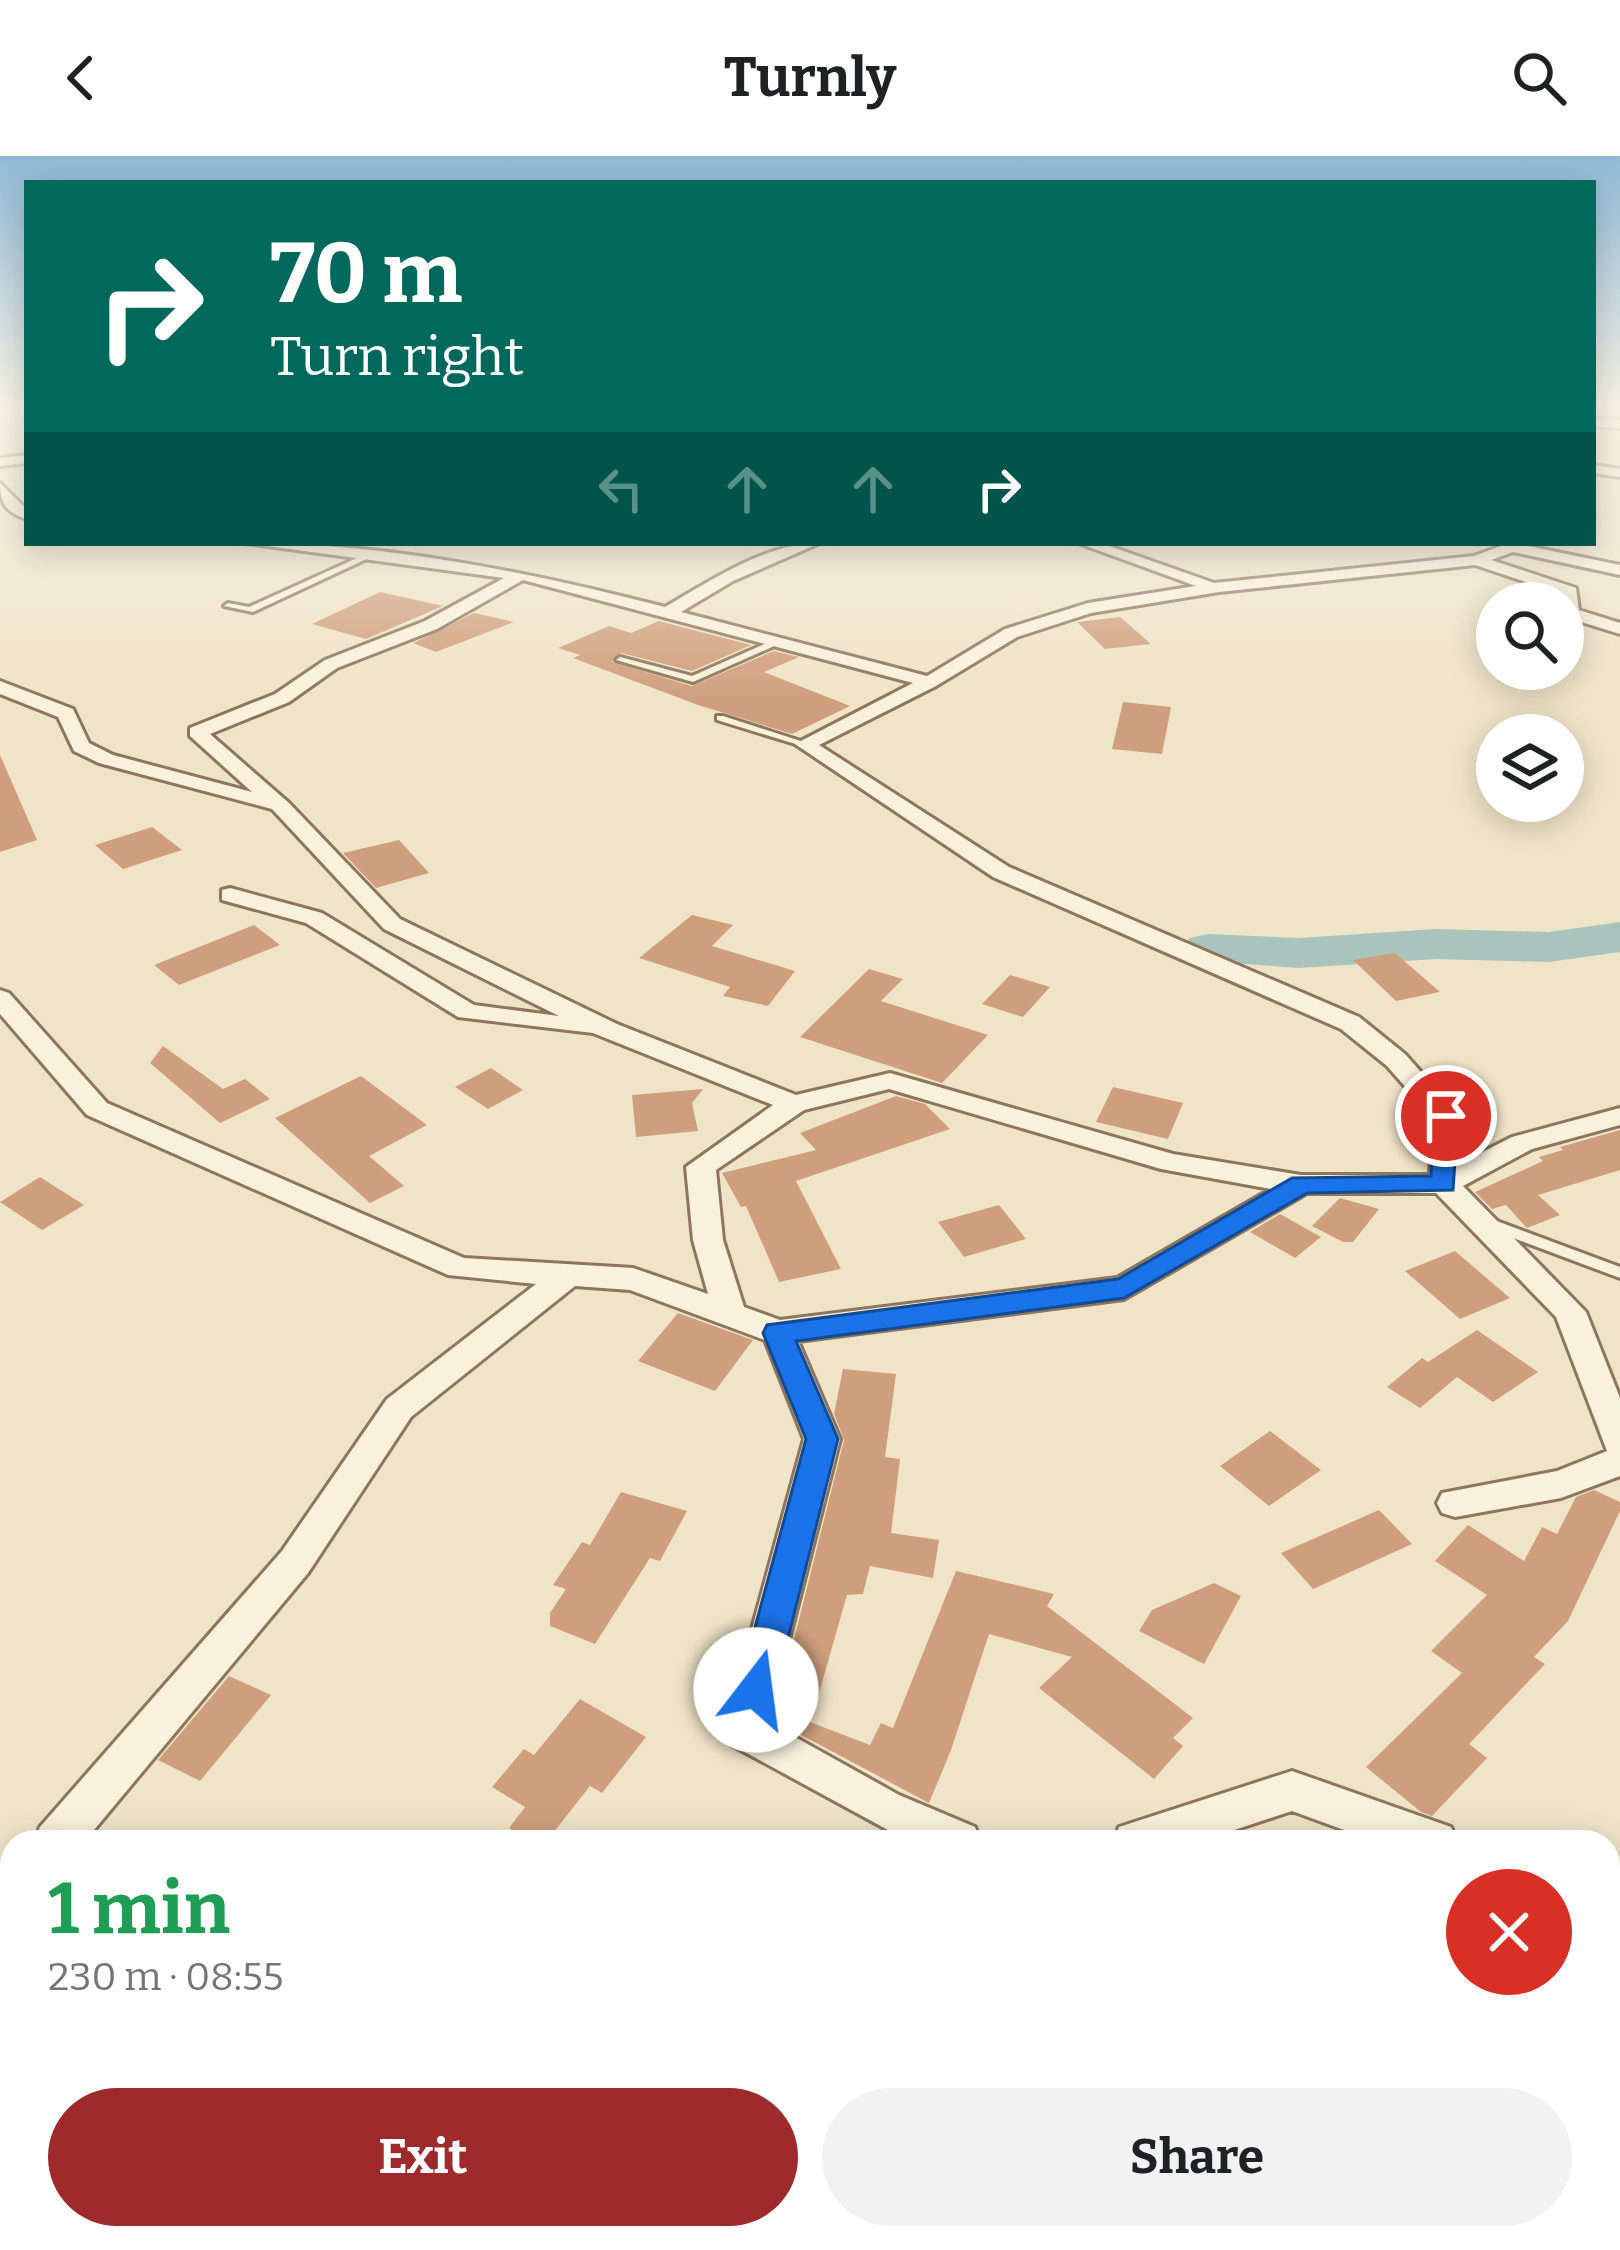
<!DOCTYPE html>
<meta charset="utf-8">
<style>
body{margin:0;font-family:Bitter,serif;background:#f2f2f2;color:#202124;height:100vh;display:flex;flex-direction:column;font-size:45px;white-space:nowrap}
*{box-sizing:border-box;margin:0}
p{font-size:39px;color:#757577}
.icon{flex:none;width:66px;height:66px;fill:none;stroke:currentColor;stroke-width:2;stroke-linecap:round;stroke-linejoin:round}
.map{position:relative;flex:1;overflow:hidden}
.details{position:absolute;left:0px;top:1674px;width:1620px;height:420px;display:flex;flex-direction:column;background:#fff;border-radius:36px 36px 0 0;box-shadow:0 6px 30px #0003}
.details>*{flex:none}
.hud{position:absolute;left:24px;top:24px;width:1572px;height:366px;border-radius:0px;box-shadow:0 6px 30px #0003;background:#00695c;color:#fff;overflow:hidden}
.buttons{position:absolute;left:1476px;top:426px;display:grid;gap:24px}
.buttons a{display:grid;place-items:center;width:108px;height:108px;border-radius:50%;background:#fff;box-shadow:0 6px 30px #0003;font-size:60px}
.pin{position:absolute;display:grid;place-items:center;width:102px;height:102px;color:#fff;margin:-51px;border:6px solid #fff;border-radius:50%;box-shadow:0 3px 12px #0007}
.me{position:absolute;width:132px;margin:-66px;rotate:15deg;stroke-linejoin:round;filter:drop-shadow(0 0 9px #0008)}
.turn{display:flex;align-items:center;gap:42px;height:252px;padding:0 48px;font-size:54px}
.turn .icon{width:156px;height:156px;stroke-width:2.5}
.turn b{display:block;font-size:84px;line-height:102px}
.lanes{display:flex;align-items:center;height:114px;padding:0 48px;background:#0003;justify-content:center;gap:60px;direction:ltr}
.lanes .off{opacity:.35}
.round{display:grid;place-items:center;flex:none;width:126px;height:126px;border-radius:63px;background:#f2f2f2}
.head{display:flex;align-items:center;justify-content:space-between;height:204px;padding:0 48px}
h1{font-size:72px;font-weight:700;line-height:90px;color:#1e9e55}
.button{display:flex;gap:24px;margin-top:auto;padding:24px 48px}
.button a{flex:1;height:138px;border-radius:72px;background:#9e2a2b;color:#fff;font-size:48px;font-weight:700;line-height:138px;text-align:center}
.button a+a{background:#f2f2f2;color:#202124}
header{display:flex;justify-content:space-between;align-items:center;height:156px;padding:0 48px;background:#fff;font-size:54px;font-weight:700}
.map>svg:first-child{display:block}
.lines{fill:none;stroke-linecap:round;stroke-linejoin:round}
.river{fill:#a9c4bc;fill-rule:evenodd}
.building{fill:#cf9f7d}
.lane-casing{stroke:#8d765c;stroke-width:6}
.street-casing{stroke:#8d765c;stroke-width:6}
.lane{fill:#faf1dc;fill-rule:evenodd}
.street{fill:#faf1dc;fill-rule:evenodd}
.route{fill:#1a73e8;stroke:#114b97;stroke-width:3}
</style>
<header><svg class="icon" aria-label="back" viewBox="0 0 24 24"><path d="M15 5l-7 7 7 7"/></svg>Turnly<svg class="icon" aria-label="search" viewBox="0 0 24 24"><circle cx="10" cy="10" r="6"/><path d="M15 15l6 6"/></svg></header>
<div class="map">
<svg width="1620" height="2094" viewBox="0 0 1620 2094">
<rect width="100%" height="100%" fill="#f0e4c8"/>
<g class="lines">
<path class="river" d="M1620 766V796L1549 806 1436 803 1299 812 1190 804 1182 793 1190 782 1208 778 1299 782 1436 773 1549 776Z"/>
</g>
<path class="building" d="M380 436 443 450 366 483 312 468Z
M474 457 514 466 436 496 413 487Z
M1120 461 1151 488 1105 493 1077 466Z
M659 465 751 489 692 515 621 497 612 506 692 530 774 495 799 501 764 516 850 550 792 578 698 549 573 502 580 499 558 492 609 470 631 477Z
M1123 546 1171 551 1162 598 1112 593Z
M0 599 37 684 0 696Z
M152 671 182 694 123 713 95 689Z
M399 684 429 717 376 732 343 697Z
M692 759 733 769 712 790 795 815 768 850 723 840 730 831 639 802Z
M254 769 280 789 179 829 154 809Z
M1395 797 1440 836 1396 845 1353 804Z
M869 813 903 823 881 845 988 879 942 927 800 881Z
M1010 819 1050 831 1023 861 982 848Z
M163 890 223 933 245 923 270 943 220 967 150 907Z
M491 912 523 934 488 953 455 931Z
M361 920 427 969 369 1000 404 1030 370 1047 275 962Z
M1113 931 1183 947 1168 983 1096 966Z
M703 933 692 947 698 975 636 981 632 939Z
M896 940 925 948 950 973 796 1025 841 1113 779 1126 746 1050 741 1051 722 1017 816 994 800 977Z
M1620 974V1014L1538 1039 1560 1059 1527 1072 1506 1049 1492 1053 1475 1036 1543 1005 1539 1001 1563 994 1560 991Z
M40 1021 84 1049 42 1074 0 1046Z
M1340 1042 1379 1053 1353 1086H1343L1312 1070Z
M999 1049 1026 1083 964 1101 938 1066Z
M1280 1058 1321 1081 1295 1102 1250 1076Z
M1455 1095 1510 1142 1460 1163 1405 1115Z
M678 1157 753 1184 715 1235 638 1205Z
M1477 1174 1538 1216 1493 1246 1457 1221 1420 1252 1387 1231 1422 1202 1428 1206Z
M843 1213 896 1218 885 1301 900 1303 891 1377 939 1384 933 1422 870 1410 863 1438 847 1439 817 1544 781 1535 844 1284 834 1258Z
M1270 1275 1321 1314 1269 1350 1220 1310Z
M1594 1334 1620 1346V1355L1568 1465 1534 1501 1545 1508 1469 1588 1487 1602 1432 1660 1421 1656 1366 1611 1462 1517 1431 1495 1487 1439 1435 1405 1468 1369 1524 1405 1542 1371 1557 1378 1576 1341Z
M621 1336 687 1355 660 1405 650 1402 595 1488 550 1470V1457L566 1433 553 1429 582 1386 590 1389Z
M1379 1354 1412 1388 1313 1433 1281 1397Z
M956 1415 1054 1438 1047 1450 1193 1562 1173 1582 1183 1590 1154 1623 1039 1532 1072 1501 989 1478 951 1594 929 1647 788 1572 794 1560 870 1589 881 1567 893 1572Z
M1214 1427 1241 1440 1204 1508 1139 1475 1152 1454Z
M229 1520 271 1539 200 1625 158 1604Z
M580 1543 646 1581 602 1637 590 1630 546 1686H532L509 1672 525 1651 492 1631 524 1593 534 1599Z"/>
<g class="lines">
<defs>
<path id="lane" d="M368 397 375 399 253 456 224 450 228 447 249 451Z
M778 482 782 485 781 487 693 526 616 504 620 501 692 520Z
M717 560H723L810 588 802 590 717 564Z
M1486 1061 1620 1111V1122L1481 1070 1478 1066 1481 1062Z"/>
<path id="street" d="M1593 262 1620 264V272L1593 270Z
M27 299V307L0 310V302Z
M1593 309 1620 313V321L1593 317Z
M0 327 27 354V363C7 357 0 348 0 327Z
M245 387C387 387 528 416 665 451 710 425 766 387 820 387L733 425 681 456 927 520 1005 473 1088 447 1196 430 1078 387H1101L1214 427 1474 400 1509 387H1531L1528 390 1620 409V419L1513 396 1491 404 1576 432 1579 454 1620 467V478L1565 461 1562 438 1475 409 1219 436 1091 457 1017 481 936 530 819 589 1009 711 1359 861 1405 898 1460 960 1459 1008 1512 981 1620 952V969L1532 993 1463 1030 1586 1156 1620 1242V1320L1561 1342 1455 1361 1442 1357 1437 1347 1442 1337 1557 1315 1607 1295 1556 1161 1436 1037H1307L1124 1143 798 1185 840 1283 768 1566 899 1639 975 1671 981 1686H910L730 1588 724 1575 804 1283 765 1184 630 1134 575 1130 411 1261 308 1417 84 1686H34L40 1671 282 1395 387 1243 536 1128 448 1119 87 959 0 858V834L9 837 107 947 464 1102 633 1112 708 1138 693 1084 686 1011 773 949 593 877 458 861 306 767 222 744V734L230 732 322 757 474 849 559 860 384 773 272 653 99 607 74 595 58 561 0 538V525L73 553 89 587 113 599 252 636 190 580V572L275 538 325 504 425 465 504 422ZM523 424 913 527 795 588 993 721 1341 873 1387 910 1432 961 1430 1019H1301L1173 998 890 917 796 939 617 868 400 763 289 647 210 578 289 546 337 512 437 473ZM889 933 1161 1013 1271 1033 1117 1122 780 1164 744 1151 723 1084 716 1014 804 954Z
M1292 1615 1451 1671 1457 1686H1377L1292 1655 1198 1686H1113L1119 1671Z
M1608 1709 1620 1711V1755L1608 1753Z
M12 1716V1770L0 1774V1721Z"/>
</defs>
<use href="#lane" class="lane-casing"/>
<use href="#street" class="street-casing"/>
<use href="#lane" class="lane"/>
<use href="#street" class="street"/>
</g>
<linearGradient id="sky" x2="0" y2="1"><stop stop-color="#8fbad6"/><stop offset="0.46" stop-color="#f8f3e6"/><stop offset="1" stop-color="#f8f3e6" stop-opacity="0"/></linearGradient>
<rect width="1620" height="544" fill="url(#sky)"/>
<path class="route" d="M1446 952 1458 960 1453 1034 1307 1037 1124 1142 796 1185 838 1283 775 1534 769 1545 756 1550 743 1545 738 1534 806 1283 763 1177 767 1169 1118 1123 1292 1022 1431 1020 1433 960Z"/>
</svg>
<div class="buttons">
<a><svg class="icon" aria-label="search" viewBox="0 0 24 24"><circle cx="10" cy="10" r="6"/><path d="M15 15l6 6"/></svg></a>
<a><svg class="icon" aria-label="layers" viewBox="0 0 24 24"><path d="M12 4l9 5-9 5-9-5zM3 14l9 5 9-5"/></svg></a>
</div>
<div class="pin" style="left:1446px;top:960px;background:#d93025"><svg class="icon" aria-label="arrive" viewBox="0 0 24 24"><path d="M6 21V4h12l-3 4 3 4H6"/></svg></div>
<svg class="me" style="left:756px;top:1534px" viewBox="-20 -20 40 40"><circle r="19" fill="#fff"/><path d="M0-13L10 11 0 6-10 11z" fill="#1a73e8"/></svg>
<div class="hud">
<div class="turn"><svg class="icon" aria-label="right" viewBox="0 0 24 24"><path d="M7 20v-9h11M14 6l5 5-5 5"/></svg><div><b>70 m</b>Turn right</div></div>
<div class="lanes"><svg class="icon off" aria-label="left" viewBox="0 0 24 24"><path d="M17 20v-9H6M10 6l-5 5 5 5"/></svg><svg class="icon off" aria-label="ahead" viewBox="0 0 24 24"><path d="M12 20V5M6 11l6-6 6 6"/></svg><svg class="icon off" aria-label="ahead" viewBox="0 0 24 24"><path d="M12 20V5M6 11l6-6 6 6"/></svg><svg class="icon" aria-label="right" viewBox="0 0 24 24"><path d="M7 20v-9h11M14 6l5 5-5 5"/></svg></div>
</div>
<section class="details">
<div class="head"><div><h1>1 min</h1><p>230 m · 08:55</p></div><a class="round" style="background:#d93025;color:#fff"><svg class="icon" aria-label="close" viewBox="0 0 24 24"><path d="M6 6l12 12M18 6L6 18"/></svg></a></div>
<div class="button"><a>Exit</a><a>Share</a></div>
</section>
</div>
